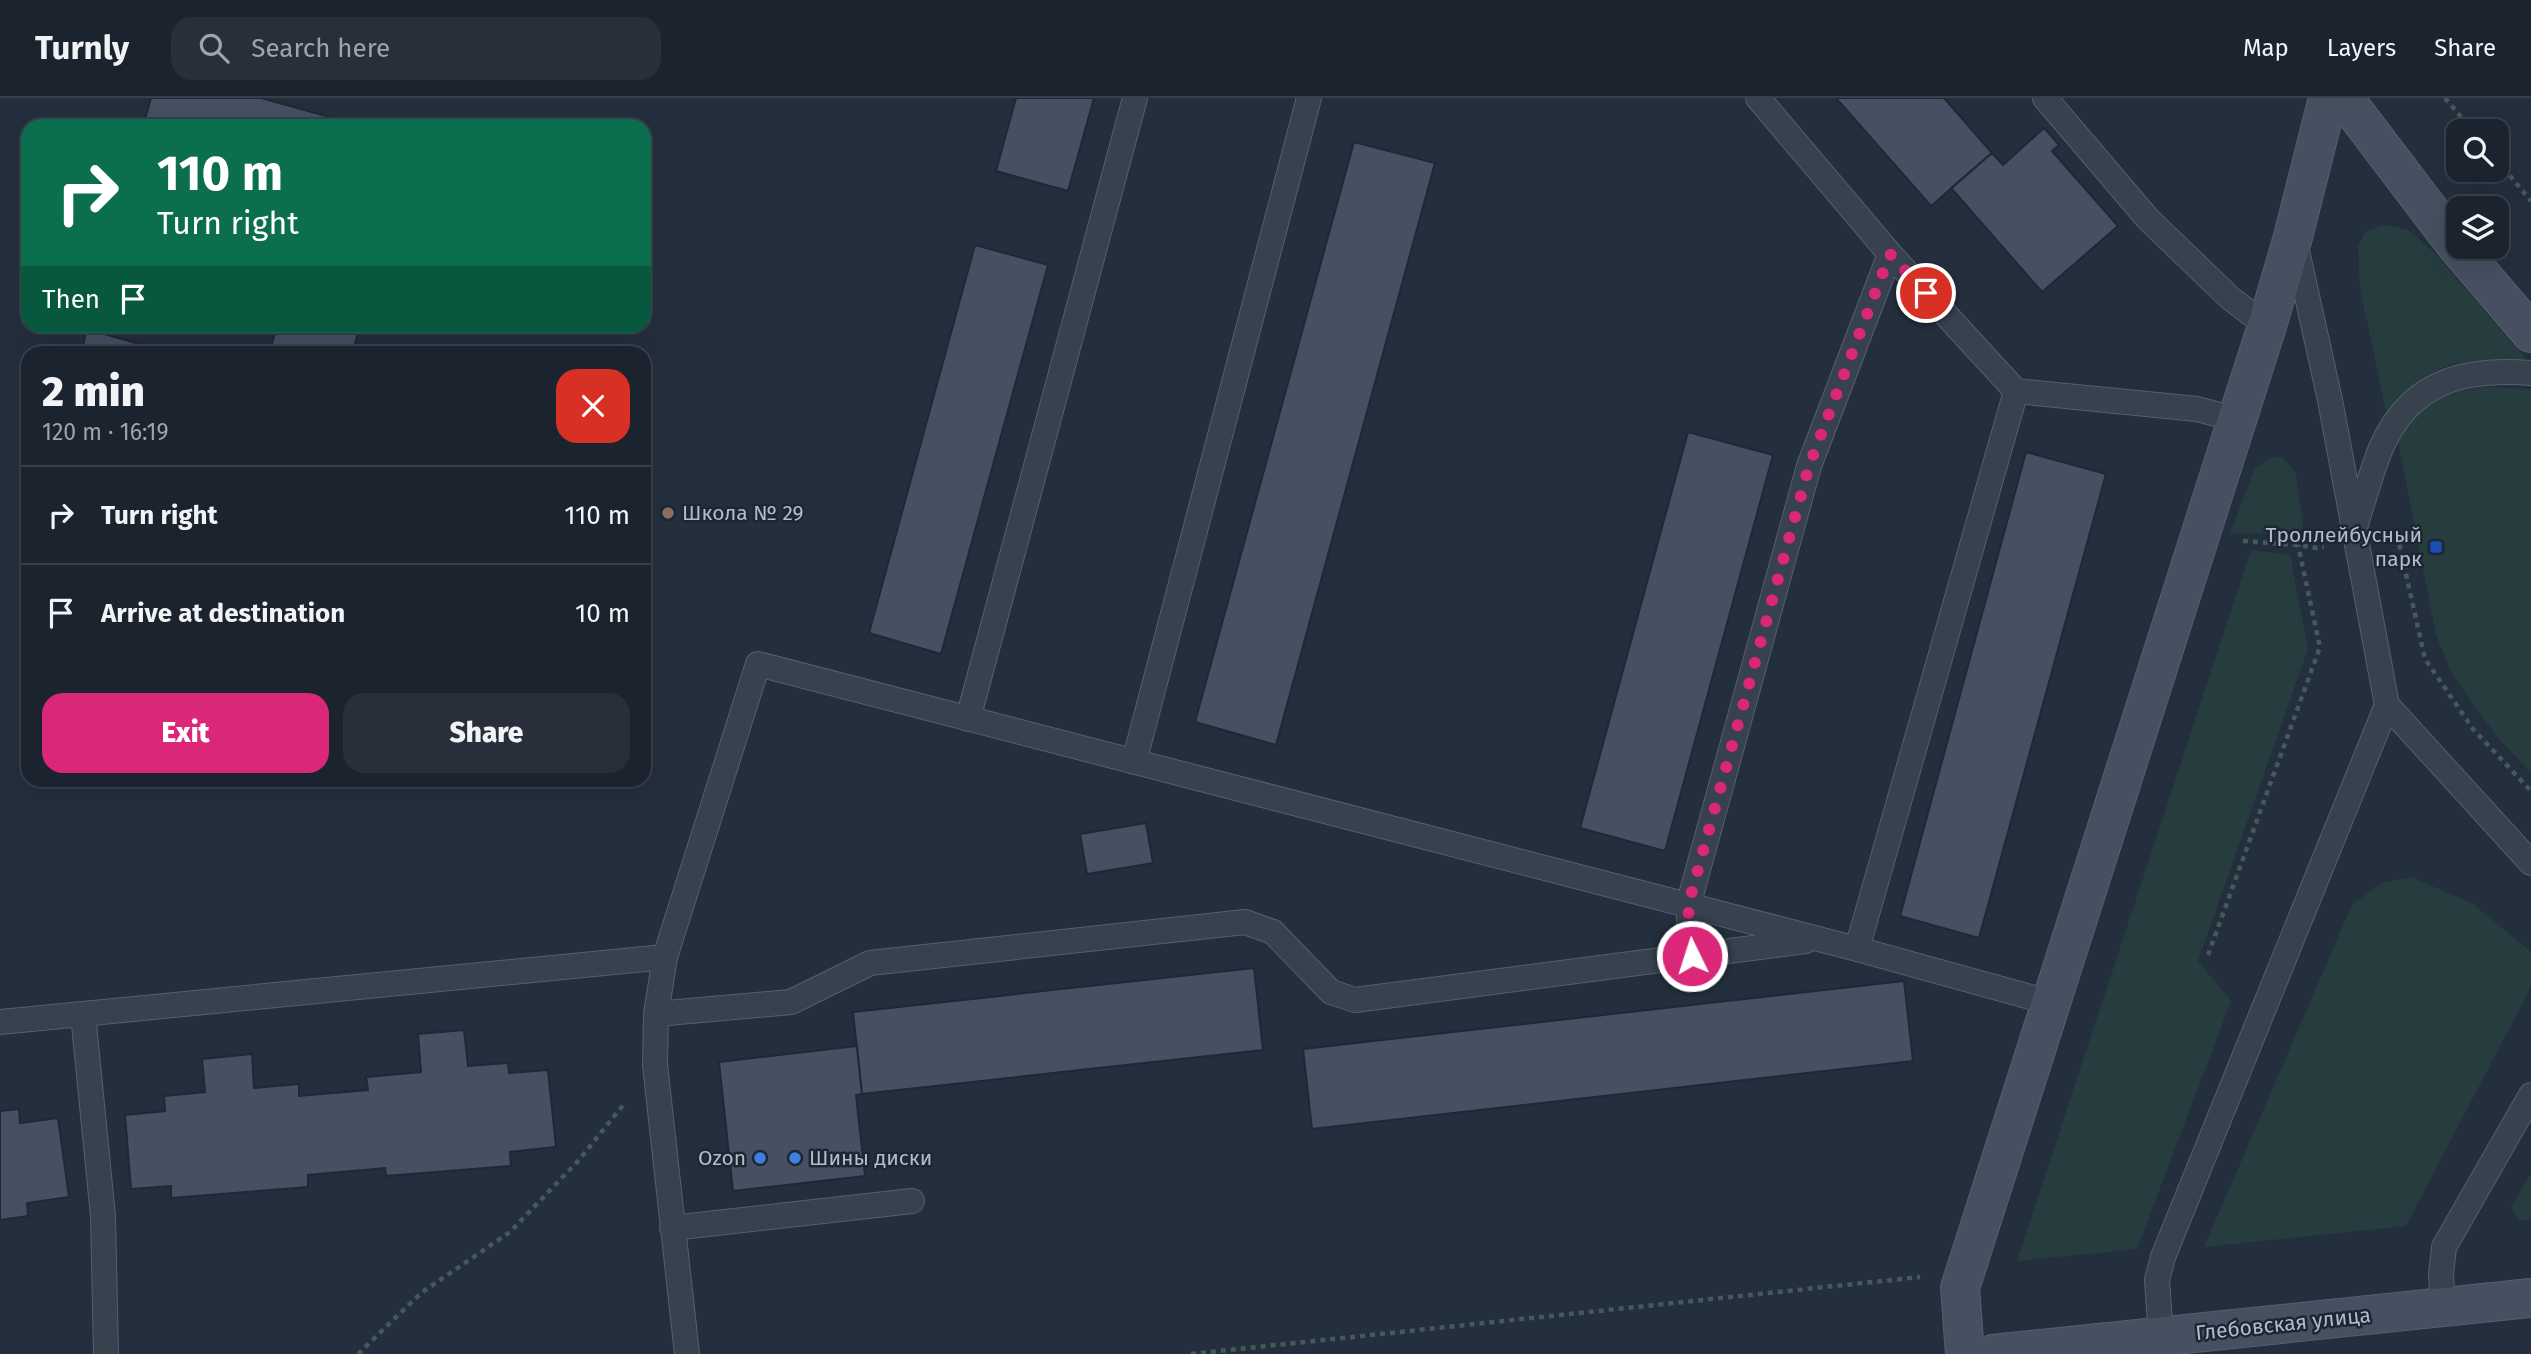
<!DOCTYPE html>
<meta charset="utf-8">
<style>
body{margin:0;font-family:"Fira Sans",sans-serif;background:#282f3a;color:#f1f3f6;height:100vh;display:flex;flex-direction:column;font-size:26px;white-space:nowrap}
*{box-sizing:border-box;margin:0}
p{font-size:23px;color:#a0a4aa}
.icon{flex:none;width:38px;height:38px;fill:none;stroke:currentColor;stroke-width:2;stroke-linecap:round;stroke-linejoin:round}
.map{position:relative;flex:1;overflow:hidden}
.details{position:absolute;left:21px;top:248px;width:630px;height:441px;display:flex;flex-direction:column;background:#1b232e;border-radius:21px;box-shadow:0 7px 28px #0002,0 0 0 2px #39404a}
.details>*{flex:none}
.top-card{position:absolute;left:21px;top:21px;width:630px;height:214px;border-radius:21px;box-shadow:0 7px 28px #0002,0 0 0 2px #39404a;background:#0b6e4f;color:#fff;overflow:hidden}
.fabs{position:absolute;left:2446px;top:21px;display:grid;gap:14px}
.fabs a{display:grid;place-items:center;width:63px;height:63px;border-radius:14px;background:#1b232e;box-shadow:0 7px 28px #0002,0 0 0 2px #39404a;font-size:35px}
.pin{position:absolute;display:grid;place-items:center;width:60px;height:60px;color:#fff;margin:-30px;border:4px solid #fff;border-radius:50%;box-shadow:0 2px 7px #0007}
.me{position:absolute;width:77px;margin:-38px;rotate:356deg;stroke-linejoin:round;filter:drop-shadow(0 0 5px #0008)}
.turn{display:flex;align-items:center;gap:24px;height:147px;padding:0 21px;font-size:32px}
.turn .icon{width:91px;height:91px;stroke-width:2.5}
.turn b{display:block;font-size:49px;line-height:60px}
.then{display:flex;align-items:center;height:66px;padding:0 21px;background:#0003;gap:14px;font-size:26px}
.round{display:grid;place-items:center;flex:none;width:74px;height:74px;border-radius:21px;background:#282f3a}
.summary{display:flex;align-items:center;justify-content:space-between;height:119px;padding:0 21px}
h1{font-size:42px;font-weight:800;line-height:52px}
.primary-button{display:flex;gap:14px;margin-top:auto;padding:14px 21px}
.primary-button a{flex:1;height:80px;border-radius:21px;background:#db2777;color:#fff;font-size:28px;font-weight:800;line-height:80px;text-align:center}
.primary-button a+a{background:#282f3a;color:#f1f3f6}
ul{padding:0;list-style:none}
li{display:flex;align-items:center;gap:21px;height:98px;padding:0 21px;border-top:2px solid #39404a}
li div{flex:1}
li b{display:block;font-size:26px}
li em{font-style:normal}
header{display:flex;align-items:center;gap:42px;box-sizing:border-box;height:98px;padding:0 35px;background:#1b232e;border-bottom:2px solid #39404a}
header strong{font-size:33px}
nav{display:flex;gap:38px;margin-inline-start:auto;font-size:24px}
.search{width:490px;height:63px;background:#282f3a;display:flex;align-items:center;gap:18px;box-sizing:border-box;padding:0 24px;border-radius:21px;color:#a0a4aa;font-size:26px}
.map>svg:first-child{display:block}
.green{fill:#263c3f}
.building{fill:#455162;stroke:#1f2835;stroke-width:2}
.lines{fill:none;stroke-linecap:round;stroke-linejoin:round}
.service-casing{stroke:#565f6c;stroke-width:26}
.secondary-casing{stroke:#565f6c;stroke-width:40}
.path{stroke:#44595c;stroke-width:4.5;stroke-dasharray:5 5;stroke-linecap:butt}
.service{stroke:#38414e;stroke-width:24}
.secondary{stroke:#465061;stroke-width:38}
.route{stroke:#db2777;stroke-width:12;stroke-dasharray:0 21.6}
.education-dot{fill:#8d6e63;stroke:#1d2633;stroke-width:2.5}
.transit-dot{fill:#1a4fb4;stroke:#1d2633;stroke-width:2.5}
.shop-dot{fill:#3f7fe0;stroke:#1d2633;stroke-width:2.5}
.labels{text-anchor:middle;stroke-width:5;stroke-linejoin:round;paint-order:stroke}
.poi-label{font-size:21px;fill:#b4bcc9;stroke:#1d2633;text-anchor:start}
.street-label{font-size:21px;fill:#b4bcc9;stroke:#1d2633}
</style>
<header>
<strong>Turnly</strong>
<div class="search"><svg class="icon" aria-label="search" viewBox="0 0 24 24"><circle cx="10" cy="10" r="6"/><path d="M15 15l6 6"/></svg>Search here</div>
<nav><a>Map</a><a>Layers</a><a>Share</a></nav>
</header>
<div class="map">
<svg width="2531" height="1256" viewBox="0 0 2531 1256">
<rect width="100%" height="100%" fill="#242f3e"/>
<path class="green" d="M2384 127 2407 131 2434 154 2526 261C2460 262 2428 260 2387 318L2360 190 2358 149 2365 134Z
M2483 289 2531 291V675L2500 642 2475 609 2451 574 2436 537 2398 343C2421 305 2439 296 2483 289Z
M2273 359 2283 360 2296 375 2304 436 2230 435 2255 370Z
M2251 452 2290 457 2308 551 2198 863 2231 903 2137 1151 2017 1163Z
M2411 779 2473 806 2531 854V889L2406 1128 2204 1149 2352 807 2382 785Z
M2531 1075V1121L2520 1122 2511 1109Z"/>
<path class="building" d="M151 0H261L362 28H143Z
M1016 0H1094L1068 93 996 73Z
M1836 0H1944L1992 55 1931 108Z
M2044 30 2059 47 2052 53 2118 128 2042 194 1951 90 1992 55 2003 67Z
M1354 44 1435 65 1276 647 1195 624Z
M975 147 1048 167 941 556 869 535Z
M277 228H360L352 256H269Z
M87 231 174 256H81Z
M1688 334 1773 357 1665 753 1580 730Z
M2026 354 2106 376 1979 840 1900 818Z
M1146 725 1153 765 1087 776 1080 736Z
M1254 870 1263 952 862 996 853 914Z
M1904 883 1913 963 1312 1031 1303 951Z
M464 932 468 968 508 965 509 975 548 972 556 1049 510 1054 511 1068 386 1078 385 1070 308 1077V1089L171 1100V1088L131 1091 125 1017 165 1013 164 998 205 994 202 961 252 956 254 990 299 986V998L368 992 366 979 421 974 418 936Z
M857 948 862 996 856 997 865 1078 733 1093 719 964Z
M19 1011 20 1025 58 1020 69 1099 27 1105 28 1118 0 1122V1013Z"/>
<g class="lines">
<defs>
<path id="service" d="M2045 0 2148 121 2230 200 2267 228
M2295 144 2330 302 2387 607 2531 765
M2016 293 2197 311 2238 322
M2356 426C2364 401 2371 374 2381 350 2410 283 2464 270 2531 275
M968 621 1135 0
M1134 664 1309 0
M1857 851 2016 293 1890 156
M1692 857 1688 808 1809 368 1890 156 1758 0
M83 916 103 1118 106 1256
M656 916 791 904 870 865 1245 824 1273 834 1331 894 1355 902 1805 843
M0 924 665 859
M672 1130 912 1103
M2443 1210 2441 1176 2444 1149 2531 997
M2161 1239 2157 1182 2163 1159 2387 607
M687 1256 655 967 656 916 665 859 758 566 1857 851 2052 905"/>
<path id="secondary" d="M2344 0 2455 146 2531 235
M1965 1256 1960 1190 2267 228 2293 139 2328 0
M1993 1256 2531 1200"/>
</defs>
<use href="#service" class="service-casing"/>
<use href="#secondary" class="secondary-casing"/>
<path class="path" d="M2445 0 2473 33
M2497 62 2531 103
M2388 438 2397 436 2425 561 2473 631 2531 693
M2243 443 2298 447 2317 450 2324 449
M2208 857 2320 549 2298 447
M358 1256 421 1195 510 1134 579 1062 624 1006
M1191 1256 1920 1179"/>
<use href="#service" class="service"/>
<use href="#secondary" class="secondary"/>
</g>
<g class="lines">
<path class="route" d="M1692 858 1688 808 1809 368 1890 156 1926 195"/>
</g>
<circle class="education-dot" cx="668" cy="415" r="7"/>
<rect class="transit-dot" x="2429" y="442" width="14" height="14" rx="3.5"/>
<g class="shop-dot">
<circle cx="760" cy="1060" r="7"/>
<circle cx="795" cy="1060" r="7"/>
</g>
<g class="labels">
<g class="poi-label">
<text x="682" y="422">Школа № 29</text>
<text x="2422" y="444" text-anchor="end">Троллейбусный<tspan x="2422" dy="24">парк</tspan></text>
<text x="746" y="1067" text-anchor="end">Ozon</text>
<text x="809" y="1067">Шины диски</text>
</g>
<g class="street-label">
<text transform="translate(2283 1226) rotate(-6)" y="7">Глебовская улица</text>
</g>
</g>
</svg>
<div class="fabs">
<a><svg class="icon" aria-label="search" viewBox="0 0 24 24"><circle cx="10" cy="10" r="6"/><path d="M15 15l6 6"/></svg></a>
<a><svg class="icon" aria-label="layers" viewBox="0 0 24 24"><path d="M12 4l9 5-9 5-9-5zM3 14l9 5 9-5"/></svg></a>
</div>
<div class="pin" style="left:1926px;top:195px;background:#d93025"><svg class="icon" aria-label="arrive" viewBox="0 0 24 24"><path d="M6 21V4h12l-3 4 3 4H6"/></svg></div>
<svg class="me" style="left:1692px;top:858px" viewBox="-20 -20 40 40"><circle r="17" fill="#db2777" stroke="#fff" stroke-width="3"/><path d="M0-11L8 9 0 5-8 9z" fill="#fff"/></svg>
<div class="top-card">
<div class="turn"><svg class="icon" aria-label="right" viewBox="0 0 24 24"><path d="M7 20v-9h11M14 6l5 5-5 5"/></svg><div><b>110 m</b>Turn right</div></div>
<div class="then">Then<svg class="icon" aria-label="arrive" viewBox="0 0 24 24"><path d="M6 21V4h12l-3 4 3 4H6"/></svg></div>
</div>
<section class="details">
<div class="summary"><div><h1>2 min</h1><p>120 m · 16:19</p></div><a class="round" style="background:#d93025;color:#fff"><svg class="icon" aria-label="close" viewBox="0 0 24 24"><path d="M6 6l12 12M18 6L6 18"/></svg></a></div>
<ul>
<li><svg class="icon" aria-label="right" viewBox="0 0 24 24"><path d="M7 20v-9h11M14 6l5 5-5 5"/></svg><div><b>Turn right</b></div><em>110 m</em></li>
<li><svg class="icon" aria-label="arrive" viewBox="0 0 24 24"><path d="M6 21V4h12l-3 4 3 4H6"/></svg><div><b>Arrive at destination</b></div><em>10 m</em></li>
</ul>
<div class="primary-button"><a>Exit</a><a>Share</a></div>
</section>
</div>
